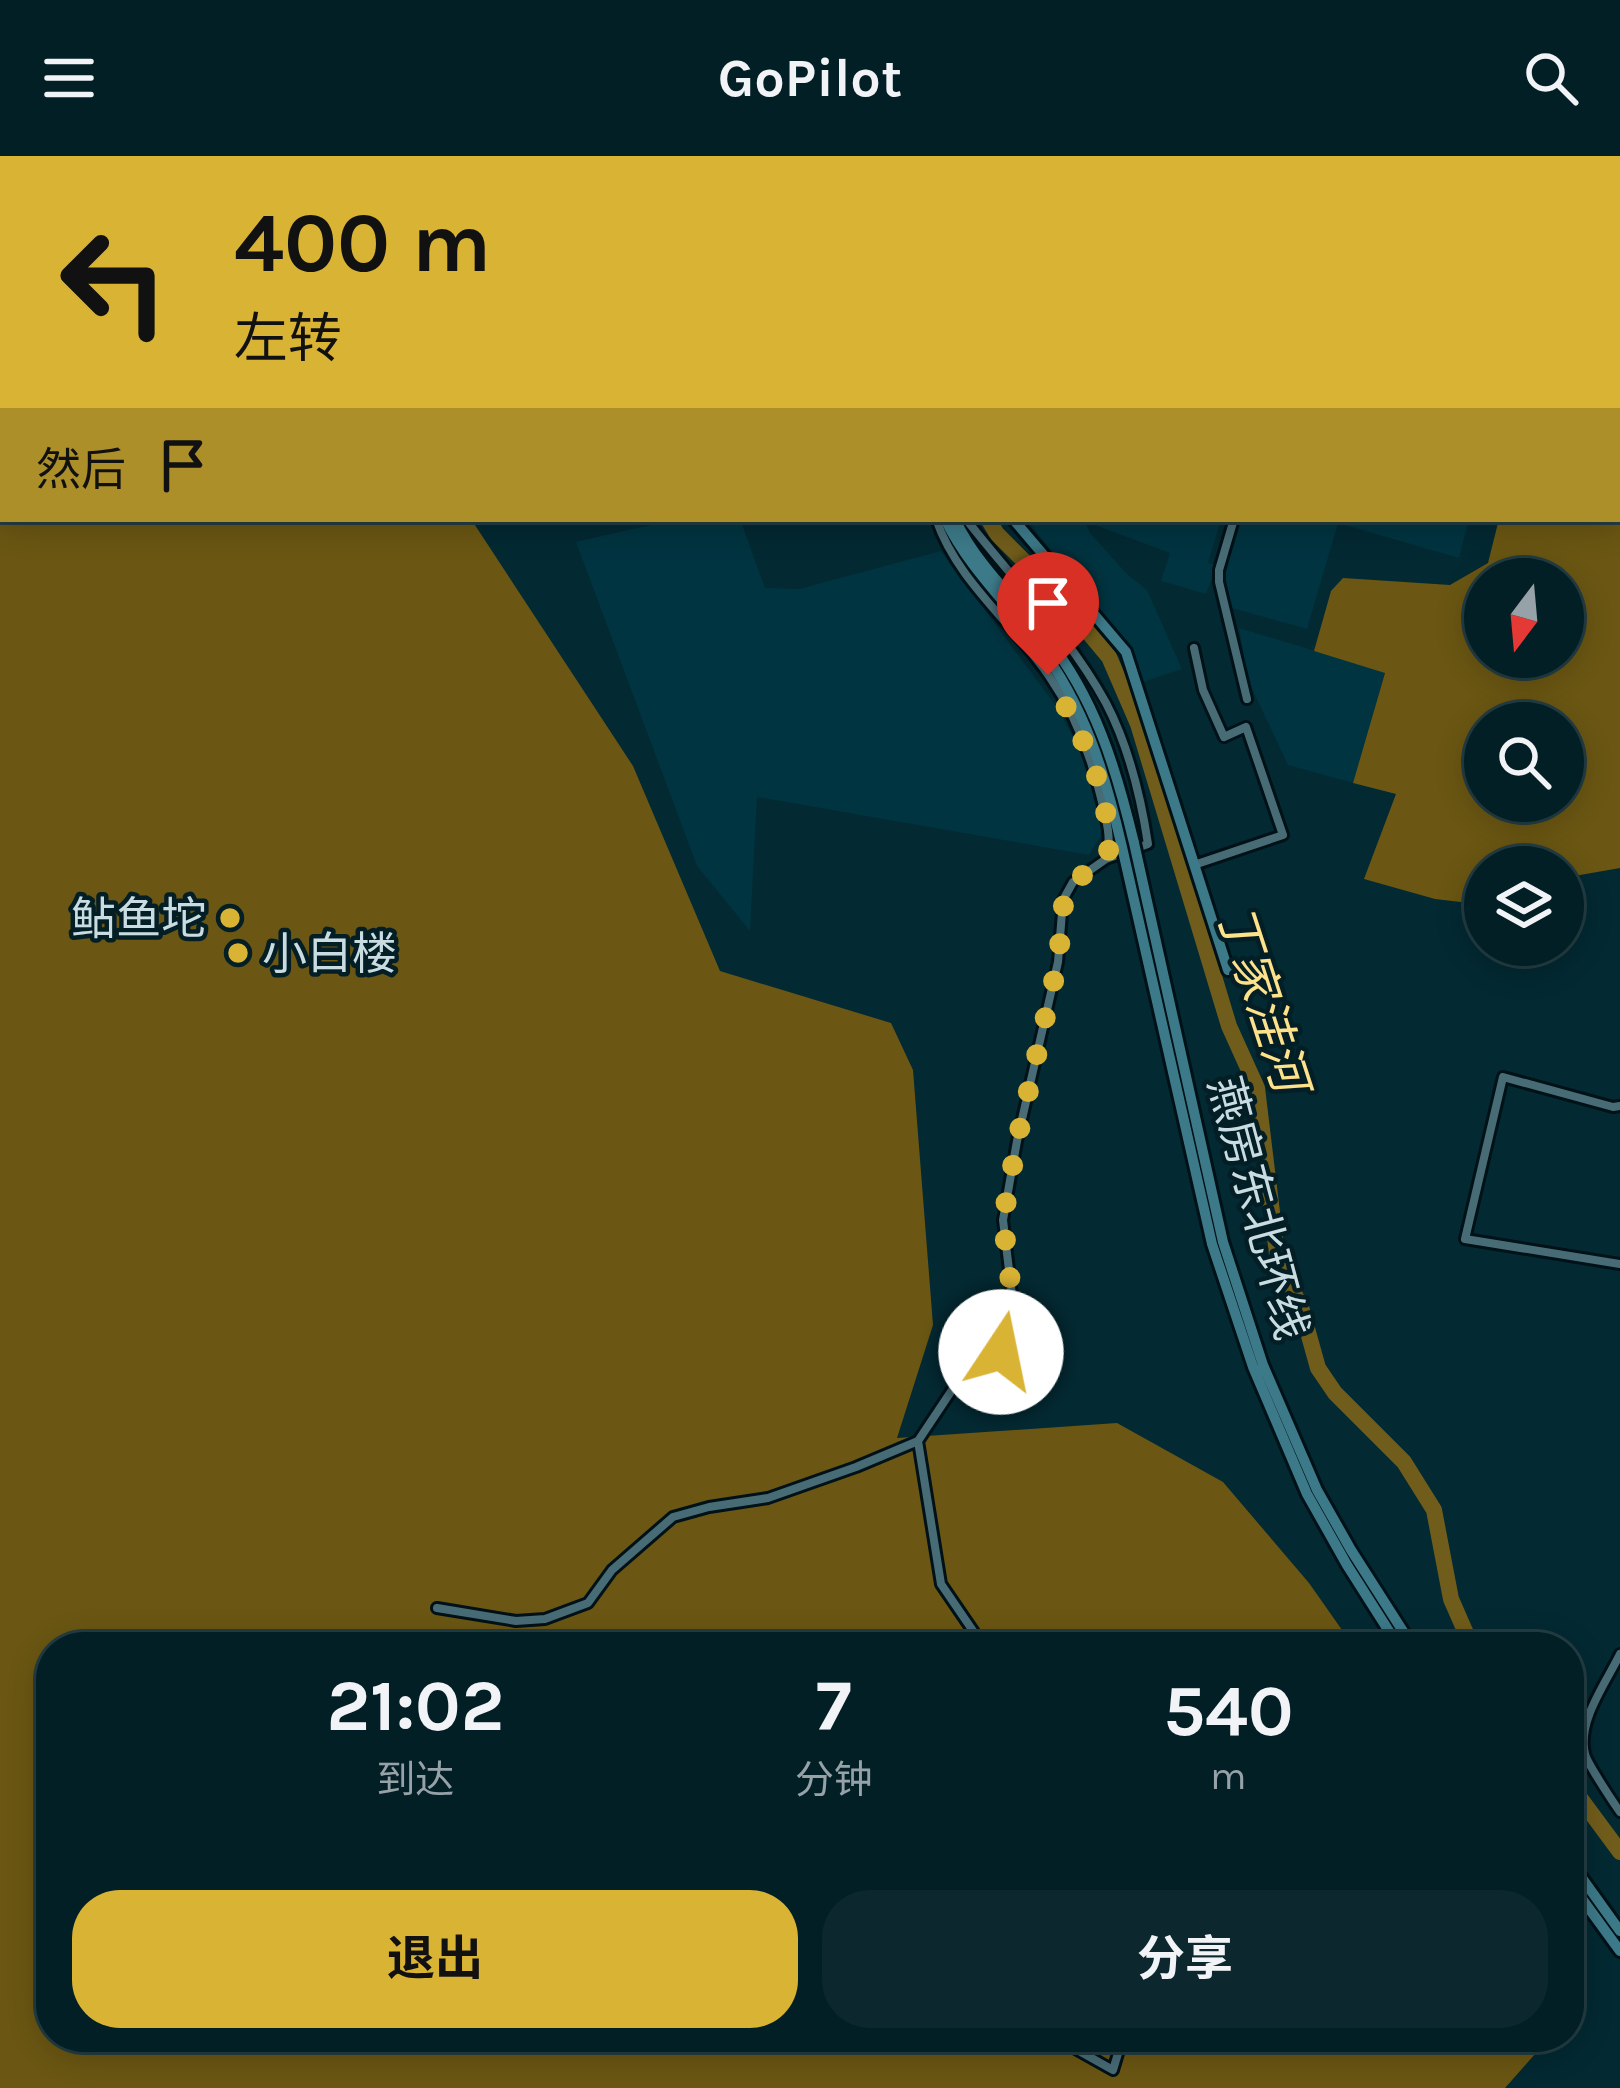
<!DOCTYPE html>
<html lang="zh">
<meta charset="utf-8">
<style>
body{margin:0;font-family:Karla,"Noto Sans SC",sans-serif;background:#0c272e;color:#f1f3f6;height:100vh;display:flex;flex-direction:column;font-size:45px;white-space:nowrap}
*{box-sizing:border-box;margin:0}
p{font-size:39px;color:#96a2a7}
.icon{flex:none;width:66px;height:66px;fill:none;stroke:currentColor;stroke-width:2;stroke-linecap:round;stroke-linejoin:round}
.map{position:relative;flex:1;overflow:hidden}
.side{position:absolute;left:36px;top:1476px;width:1548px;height:420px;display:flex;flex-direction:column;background:#021f26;border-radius:48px;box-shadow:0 6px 30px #0003,0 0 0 3px #233d43}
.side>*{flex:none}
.banner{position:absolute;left:0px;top:0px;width:1620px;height:366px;box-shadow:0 6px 30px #0003,0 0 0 3px #233d43;background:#d9b334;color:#111;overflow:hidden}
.needle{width:78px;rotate:196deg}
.buttons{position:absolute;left:1464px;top:402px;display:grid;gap:24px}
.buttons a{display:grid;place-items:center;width:120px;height:120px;border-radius:50%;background:#021f26;box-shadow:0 6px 30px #0003,0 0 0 3px #233d43;font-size:60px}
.pin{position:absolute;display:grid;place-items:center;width:102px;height:102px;color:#fff;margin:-123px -51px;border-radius:50% 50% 50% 0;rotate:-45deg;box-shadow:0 0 12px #0007}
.pin .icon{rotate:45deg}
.me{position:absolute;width:132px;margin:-66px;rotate:11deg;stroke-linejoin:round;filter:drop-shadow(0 0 9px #0008)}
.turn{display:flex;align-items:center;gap:42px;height:252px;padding:0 36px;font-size:54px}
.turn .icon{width:156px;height:156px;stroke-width:2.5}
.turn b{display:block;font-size:84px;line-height:102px}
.then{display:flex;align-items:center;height:114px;padding:0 36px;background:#0003;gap:24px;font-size:45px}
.eta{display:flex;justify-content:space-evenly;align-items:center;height:204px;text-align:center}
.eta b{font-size:72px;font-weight:700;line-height:84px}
.action{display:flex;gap:24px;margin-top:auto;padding:24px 36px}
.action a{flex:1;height:138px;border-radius:48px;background:#d9b334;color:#111;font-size:48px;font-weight:700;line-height:138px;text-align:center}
.action a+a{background:#0c272e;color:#f1f3f6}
header{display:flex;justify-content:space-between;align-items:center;height:156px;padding:0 36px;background:#021f26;font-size:54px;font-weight:700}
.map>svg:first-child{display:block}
.built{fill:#003440}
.forest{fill:#6b5713;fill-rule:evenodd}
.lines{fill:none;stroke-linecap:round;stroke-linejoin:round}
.river{stroke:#715d1b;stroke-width:16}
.street-casing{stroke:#001117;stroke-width:14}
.secondary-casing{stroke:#001117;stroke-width:16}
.street{stroke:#486c76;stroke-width:8}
.secondary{stroke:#3d7a89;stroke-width:10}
.secondary-bridge-casing{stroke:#001117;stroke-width:16;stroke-linecap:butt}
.secondary-bridge{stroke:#3d7a89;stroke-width:10}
.route{stroke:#d9b334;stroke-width:21;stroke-dasharray:0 37.8}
.poi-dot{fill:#d9b334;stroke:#041e26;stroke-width:4.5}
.labels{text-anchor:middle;stroke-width:9;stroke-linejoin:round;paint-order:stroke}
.poi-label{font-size:45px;fill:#c9dce2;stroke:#041e26;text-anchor:end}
.street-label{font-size:45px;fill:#c9dce2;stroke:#041e26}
.water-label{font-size:48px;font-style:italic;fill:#fee18b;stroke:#041e26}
</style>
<header><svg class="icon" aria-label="menu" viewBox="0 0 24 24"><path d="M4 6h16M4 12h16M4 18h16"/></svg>GoPilot<svg class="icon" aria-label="search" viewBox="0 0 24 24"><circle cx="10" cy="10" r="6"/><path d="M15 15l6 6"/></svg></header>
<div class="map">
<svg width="1620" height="1932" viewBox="0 0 1620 1932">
<rect width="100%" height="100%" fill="#032932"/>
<path class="built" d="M1214 0H1578L1577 3H1220Z
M677 363H740L765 432 799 433 941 395 1059 554 1084 603 1103 676 1089 699 757 641 750 775 697 710 576 386Z
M1026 363H1084L1090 377 1126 417 1147 434 1182 513 1143 526 1130 492Z
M1089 363H1221L1208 407 1217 409 1206 438 1161 425 1170 397 1095 369Z
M1242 363H1469L1459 402 1338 367 1307 473 1232 452 1225 437 1226 415Z
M1239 472 1385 516 1353 627 1288 609 1248 524Z"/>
<path class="forest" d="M0 0H508L507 3H3V363H471L633 610 720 815 891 867 913 914 933 1169 897 1282 1117 1267 1223 1326 1309 1427 1354 1491H51V1881H1550L1505 1932H0Z
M1620 326V712L1563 722V711H1485V747L1478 748 1435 743 1364 723 1396 638 1353 627 1385 517 1314 495 1331 435 1343 422 1450 429 1488 407 1499 363H1617V327ZM1485 423H1563V501H1485ZM1563 567V645H1485V567Z"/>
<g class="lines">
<path class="river" d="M1016 3 1017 0
M988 363 997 378 1053 434 1109 501 1138 568 1229 870 1257 932 1278 1106 1301 1151 1318 1212 1335 1237 1404 1306 1434 1354 1451 1443 1472 1491
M1569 1627 1620 1696"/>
<defs>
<path id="street" d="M611 0V3
M1185 0 1192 3
M936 363C957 425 1013 467 1049 520 1073 555 1090 597 1100 638 1105 659 1112 680 1107 702
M966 363C1013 424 1069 479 1106 547 1128 589 1141 642 1148 688L1106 703 1073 726 1063 744 1058 806 1017 985 1003 1064 1012 1139 1007 1173 1001 1196 984 1222 954 1231 918 1285 941 1428 984 1491
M1234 363 1219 414V426L1247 543
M1194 492 1203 534 1224 581 1246 571 1283 679 1194 709
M1620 950 1613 951 1503 921 1465 1083 1620 1108
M437 1452 516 1465 545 1463 588 1447 612 1414 673 1361 709 1351 768 1342 856 1311 918 1285
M1620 1498C1606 1527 1577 1565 1585 1598 1587 1607 1613 1646 1620 1656
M1054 1881 1113 1914 1123 1881"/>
<path id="secondary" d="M888 0V3
M1044 3 1045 0
M945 363C968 411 1006 446 1038 488 1085 550 1105 617 1122 691
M955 363C976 408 1015 443 1046 481 1095 542 1116 612 1134 687
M1013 363 1126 496 1228 814
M1569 1704 1620 1775
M1569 1725 1620 1795"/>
</defs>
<use href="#street" class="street-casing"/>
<use href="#secondary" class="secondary-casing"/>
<use href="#street" class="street"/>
<use href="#secondary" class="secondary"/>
<defs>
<path id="secondary-bridge" d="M1134 687 1223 1086 1263 1209 1317 1334 1351 1394 1413 1491
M1122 691 1212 1088 1253 1211 1307 1338 1347 1409 1399 1491"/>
</defs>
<use href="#secondary-bridge" class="secondary-bridge-casing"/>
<use href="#secondary-bridge" class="secondary-bridge"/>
</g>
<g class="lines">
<path class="route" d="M1001 1196 1012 1139 1003 1064 1017 985 1058 806 1064 744 1073 726 1106 703 1109 693C1109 631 1079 571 1048 519"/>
</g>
<g class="poi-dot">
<circle cx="230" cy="762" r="12"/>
<circle cx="238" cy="797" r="12"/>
</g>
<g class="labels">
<g class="poi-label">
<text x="206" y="778">鲇鱼坨</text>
<text x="262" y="813" text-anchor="start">小白楼</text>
</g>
<g class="street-label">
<text transform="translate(1259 1052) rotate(75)" y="16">燕房东北环线</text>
</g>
<g class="water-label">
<text transform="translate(1263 842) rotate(72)" y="17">丁家洼河</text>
</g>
</g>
</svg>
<div class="buttons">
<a><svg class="needle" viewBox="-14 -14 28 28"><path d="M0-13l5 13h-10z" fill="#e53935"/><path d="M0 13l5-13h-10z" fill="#96a2a7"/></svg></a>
<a><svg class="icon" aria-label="search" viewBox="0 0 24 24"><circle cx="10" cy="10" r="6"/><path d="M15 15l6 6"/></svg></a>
<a><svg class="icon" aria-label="layers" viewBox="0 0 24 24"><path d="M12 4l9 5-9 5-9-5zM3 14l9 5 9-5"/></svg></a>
</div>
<div class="pin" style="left:1048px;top:519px;background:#d93025"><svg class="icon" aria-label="arrive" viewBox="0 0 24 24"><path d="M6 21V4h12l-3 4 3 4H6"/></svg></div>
<svg class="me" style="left:1001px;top:1196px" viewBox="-20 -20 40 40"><circle r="19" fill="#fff"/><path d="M0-13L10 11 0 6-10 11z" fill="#d9b334"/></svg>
<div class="banner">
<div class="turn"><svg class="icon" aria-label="left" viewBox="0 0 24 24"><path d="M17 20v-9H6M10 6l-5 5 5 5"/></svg><div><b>400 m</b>左转</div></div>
<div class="then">然后<svg class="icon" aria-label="arrive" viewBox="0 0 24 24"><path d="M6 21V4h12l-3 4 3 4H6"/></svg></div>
</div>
<section class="side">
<div class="eta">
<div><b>21:02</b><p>到达</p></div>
<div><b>7</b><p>分钟</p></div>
<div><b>540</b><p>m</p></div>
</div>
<div class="action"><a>退出</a><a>分享</a></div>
</section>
</div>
